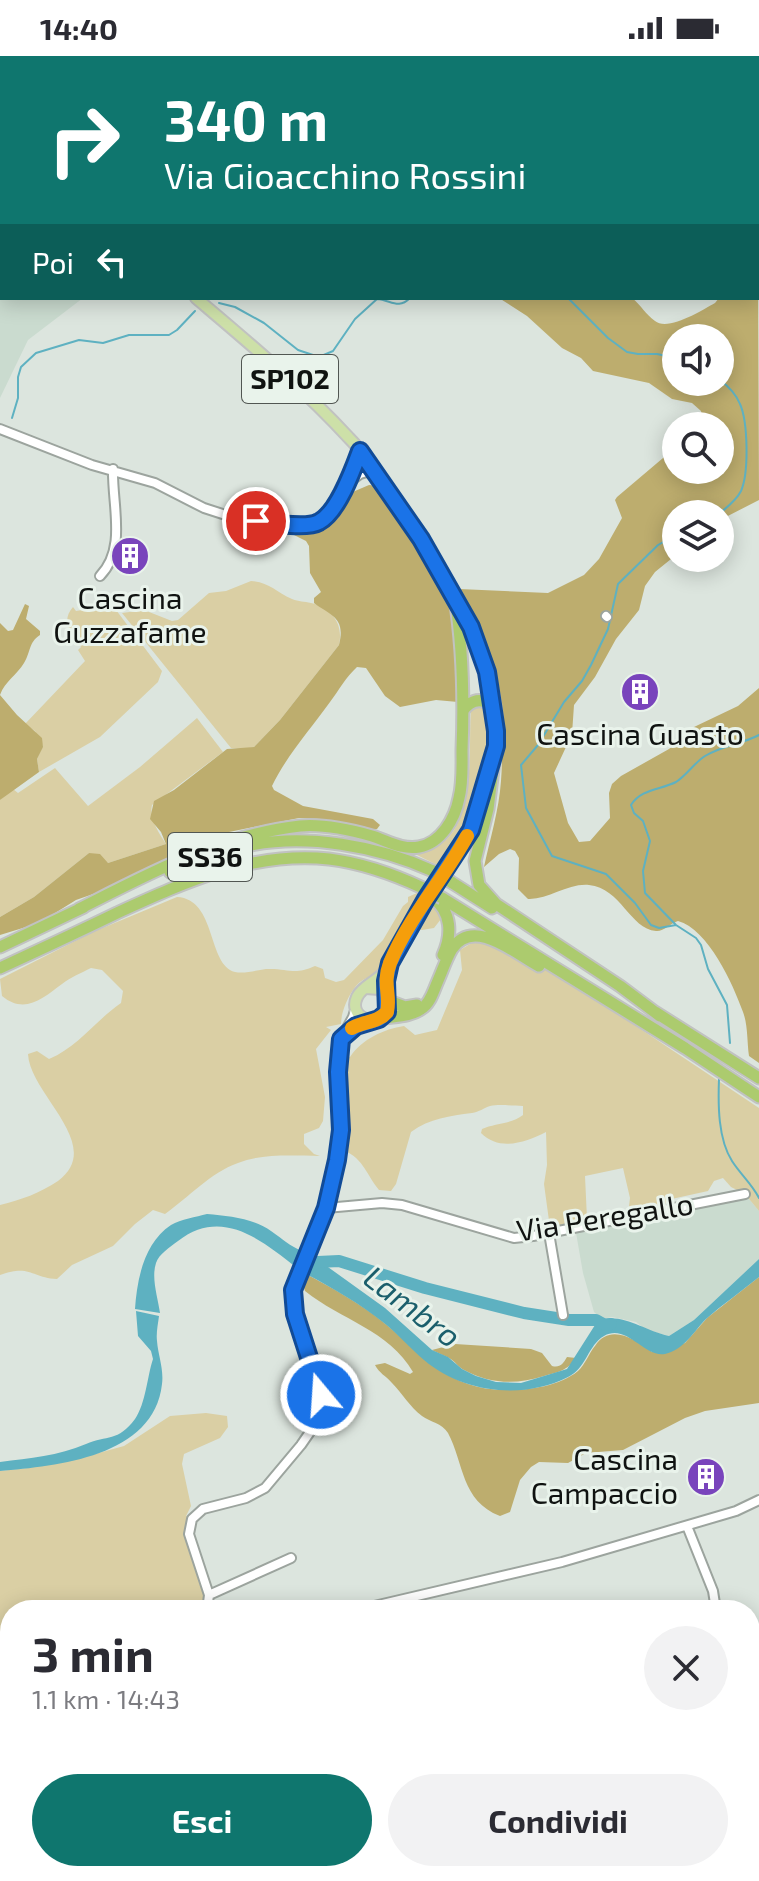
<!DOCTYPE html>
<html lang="it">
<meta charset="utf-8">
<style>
body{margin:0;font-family:"Exo 2",sans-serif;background:#f2f2f3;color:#2b2b33;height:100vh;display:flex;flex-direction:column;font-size:30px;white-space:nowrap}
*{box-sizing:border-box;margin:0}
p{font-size:26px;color:#7c7c81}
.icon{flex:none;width:44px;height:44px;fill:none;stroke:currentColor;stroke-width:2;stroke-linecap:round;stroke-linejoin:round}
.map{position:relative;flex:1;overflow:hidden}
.side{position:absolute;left:0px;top:1544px;width:760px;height:282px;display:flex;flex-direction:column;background:#fff;border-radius:32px 32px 0 0;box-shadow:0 4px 20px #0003}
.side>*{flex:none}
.top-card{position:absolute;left:0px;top:0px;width:760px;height:244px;box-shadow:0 4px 20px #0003;background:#0f766e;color:#fff;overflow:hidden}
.buttons{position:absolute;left:662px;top:268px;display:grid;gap:16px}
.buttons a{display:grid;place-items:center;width:72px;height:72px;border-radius:50%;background:#fff;box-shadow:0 4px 20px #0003;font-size:40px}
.pin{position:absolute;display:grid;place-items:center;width:68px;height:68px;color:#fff;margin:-34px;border:4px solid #fff;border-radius:50%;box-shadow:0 2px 8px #0007}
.me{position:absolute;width:88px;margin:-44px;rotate:342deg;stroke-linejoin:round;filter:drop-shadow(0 0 6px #0008)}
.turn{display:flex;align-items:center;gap:28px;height:168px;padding:0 32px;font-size:36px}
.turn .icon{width:104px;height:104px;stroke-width:2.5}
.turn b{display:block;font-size:56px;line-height:68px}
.then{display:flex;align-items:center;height:76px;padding:0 32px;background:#0003;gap:16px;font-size:30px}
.round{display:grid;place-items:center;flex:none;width:84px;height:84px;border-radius:42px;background:#f2f2f3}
.overview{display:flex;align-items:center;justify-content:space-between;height:136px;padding:0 32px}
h1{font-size:48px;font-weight:700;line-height:60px}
.cta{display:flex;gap:16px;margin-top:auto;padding:16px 32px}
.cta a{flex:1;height:92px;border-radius:48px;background:#0f766e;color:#fff;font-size:32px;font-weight:700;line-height:92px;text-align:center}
.cta a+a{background:#f2f2f3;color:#2b2b33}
.status{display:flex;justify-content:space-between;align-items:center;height:56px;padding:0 40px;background:#fff;direction:ltr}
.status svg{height:22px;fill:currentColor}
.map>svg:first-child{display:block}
.built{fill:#cadbcf}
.green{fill:#dacfa4}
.forest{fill:#bdad6e;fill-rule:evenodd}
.water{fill:#5eb1c1}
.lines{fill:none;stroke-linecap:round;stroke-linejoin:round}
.stream{stroke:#5eb1c1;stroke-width:2}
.river{stroke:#5eb1c1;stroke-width:12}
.minor-casing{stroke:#9ca49e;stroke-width:12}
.major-casing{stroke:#c1c2c1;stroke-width:14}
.highway-casing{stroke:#c1c2c1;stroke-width:15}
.minor{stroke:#fff;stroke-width:8}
.major{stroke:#cde0a8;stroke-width:10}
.highway{stroke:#accb6e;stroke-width:11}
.highway-bridge-casing{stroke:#c1c2c1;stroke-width:15;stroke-linecap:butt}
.highway-bridge{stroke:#accb6e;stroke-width:11}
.route-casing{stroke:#114b97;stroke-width:20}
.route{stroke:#1a73e8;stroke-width:14}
.slow{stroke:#f59e0b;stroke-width:14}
.labels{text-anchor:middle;stroke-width:6;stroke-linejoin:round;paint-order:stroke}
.shield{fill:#e9f3eb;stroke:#515652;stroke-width:2}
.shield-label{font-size:28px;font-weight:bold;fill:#101311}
.poi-label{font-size:30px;fill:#101311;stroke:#e9f3eb}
.street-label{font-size:30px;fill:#101311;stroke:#e9f3eb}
.water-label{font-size:32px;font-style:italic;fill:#1b5f6c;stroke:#e9f3eb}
</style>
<div class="status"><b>14:40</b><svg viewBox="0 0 49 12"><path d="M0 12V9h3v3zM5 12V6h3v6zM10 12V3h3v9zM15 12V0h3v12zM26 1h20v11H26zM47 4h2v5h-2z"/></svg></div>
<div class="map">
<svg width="759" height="1825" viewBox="0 0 759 1825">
<rect width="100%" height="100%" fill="#dce5de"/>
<path class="built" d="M0 51 2 242H83L28 284 0 342Z
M745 1138 759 1155V1203L694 1264 669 1280 646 1274 636 1266 612 1261 602 1263 594 1256 583 1217 575 1171Z
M109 1816H242L247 1825H107Z"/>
<path class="green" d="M251 525C269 526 276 536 292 543 299 546 304 545 311 547 331 551 344 568 339 589L280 664 254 691 245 693 231 692 122 557 144 554 172 565 178 564 209 537 226 535Z
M107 542 162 615 158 626 100 681 39 716 37 703 43 690 35 675 25 668 85 605 78 594 81 591C72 577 60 566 73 551L76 555 94 552Z
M480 650 486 651C496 679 480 747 466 774 460 787 450 799 443 812L413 797C421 795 431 794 438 790 477 767 468 692 471 653Z
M197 662 223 696 152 749C149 763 159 777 166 788L108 807 89 797 34 841 0 861V744L13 733 18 737 55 712 88 750 140 711Z
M417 837 425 839 441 854V863L434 872 422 874 406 870C398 885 391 903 380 915 375 921 369 920 363 924 351 931 341 955 341 968L326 971 331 974 316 993 325 1041 323 1065 319 1072 304 1078V1088L314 1098 320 1100C294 1100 263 1097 238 1107 210 1117 189 1141 165 1158L153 1154 135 1168 113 1190 72 1209 57 1223C31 1222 31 1208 0 1219V1149C21 1144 40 1137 58 1125 106 1089 30 1039 28 998L37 995 49 1003C78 991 96 964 121 947L123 935 102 914 91 912C81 917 71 921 62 928 43 942 25 959 2 940L0 923 93 876 177 841C217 843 207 909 235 916 245 918 257 914 266 913 289 912 293 920 315 910L323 913 325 922 336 926 344 924 383 884 403 850 408 846V841Z
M485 883 536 907 582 934 759 1052V1155L745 1138 731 1131 723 1122 714 1125 708 1135 667 1144 668 1149 628 1158 630 1142 623 1112 585 1120 587 1163 550 1172 544 1128 547 1109 546 1076C526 1086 500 1096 481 1077L482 1073C495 1067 512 1068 523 1059V1050C513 1050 500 1048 490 1050 484 1052 479 1056 472 1057 450 1060 430 1062 411 1076L396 1128 391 1135 379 1134C364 1115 364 1102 339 1092L338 998 350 1001C362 983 384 973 404 970L415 979 437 974 462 914 460 894 475 885Z
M206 1357 227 1360 228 1371 220 1382 184 1398 182 1408 191 1450 186 1460 197 1457 190 1470 209 1539 207 1554H10V1601L0 1600V1415L28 1412 95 1398 124 1390 170 1360Z"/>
<path class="forest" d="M758 208 759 444 720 464V458H676V499L655 516 645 530 639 554 616 583 595 621 574 649 572 678 554 717 568 767 579 786 590 785 610 762 609 737 612 728 621 720 669 693 694 671 738 650 759 632V1007L749 1000C747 986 748 969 743 956 733 928 708 873 678 865 671 867 663 876 656 875 630 873 621 832 589 829 568 827 548 844 528 843L518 833 519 802 515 795 510 793 499 798 484 811C490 783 499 754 501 725 506 660 492 590 459 533L548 537 584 519 599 503 622 462 615 444 617 441 676 391V414H720V370H702L703 364 701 355 692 347 672 343 649 327 593 315 581 302 562 292 527 260 499 242H632C641 249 646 259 655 265 668 276 702 254 715 247L719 242H758ZM676 282H720V326H676Z
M369 429 381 430C404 465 438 508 450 547 459 578 458 614 458 646L436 644 400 651 385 640 366 612 357 611C346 621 339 634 330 646 310 674 287 699 272 730L274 734 303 750 373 763 380 769 377 773 363 774 322 763 299 762 224 777 116 830 76 844 39 867 0 879V861L34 841 89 797 100 798 108 807 166 788 161 776 150 763 154 745 174 734 227 693 254 691 280 664 339 589C346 561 331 560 314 547V542L321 536 310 517 309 490 306 485 294 479 295 475 322 470 338 462 348 438Z
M25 548 29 550 26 563 40 575V579C28 587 31 596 24 607 17 619 5 625 0 639L17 659 42 682 43 691 37 703 39 716 0 744V567L8 575 13 574Z
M306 1218C332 1232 360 1247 383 1266 425 1300 449 1335 508 1334 530 1334 560 1330 578 1315 585 1309 589 1297 595 1290 610 1267 635 1283 652 1296L685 1287 707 1262 759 1221V1347L705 1355 685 1362 623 1394 586 1397 568 1407 539 1406 531 1411 520 1424 510 1456 500 1460C461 1445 464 1407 448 1377 442 1367 430 1366 422 1360 409 1350 403 1338 392 1327 386 1320 379 1317 375 1309L385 1307 410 1318 413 1316C389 1274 341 1264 305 1235L302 1225Z
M455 1288 531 1293 542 1297 552 1310C560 1312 563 1308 567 1301L576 1302C567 1315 558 1316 544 1320 516 1329 490 1328 464 1314 458 1311 455 1305 449 1302 444 1299 437 1297 432 1294Z
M750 1718H759V1794H750Z
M523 1816H739L747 1825H518Z"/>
<path class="water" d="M207 1158C229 1160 252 1162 271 1175 284 1184 288 1189 304 1196L296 1211C261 1184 222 1151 178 1185 170 1191 159 1198 156 1207 151 1222 158 1242 160 1257L135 1253C137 1223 144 1187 171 1169 181 1163 196 1161 207 1158Z
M314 1201 385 1252 432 1294 448 1301 462 1313 476 1320 496 1326 521 1327 567 1313 595 1269 602 1263C628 1259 644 1275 669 1280L694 1264 759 1203V1221C742 1235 723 1248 706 1263 694 1275 684 1294 665 1298 644 1302 627 1267 604 1280 588 1289 586 1313 568 1321 523 1344 463 1337 424 1304 410 1292 398 1278 384 1267 360 1248 333 1232 306 1218Z
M136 1255 159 1260C158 1268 156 1277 157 1285 158 1299 164 1313 162 1328 154 1401 57 1410 0 1415V1406C30 1402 58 1400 86 1388 107 1379 118 1386 135 1363 146 1347 147 1321 153 1303L151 1295 138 1280Z"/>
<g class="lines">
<path class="stream" d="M568 242 608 282 627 296 638 298H657L676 302
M219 247 235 251 264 267 298 294 319 301 333 295 355 263 377 243C391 244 398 254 410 242
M12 362 18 342V321L21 311 36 297 79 284 103 287 129 279H169L177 274 195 255
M719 458C727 451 736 445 741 435 749 417 748 366 740 348 736 338 728 330 720 324
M676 869 659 872 651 869 635 847 606 818 552 800 526 752 521 709 538 689 564 646 582 625 591 609 608 573 618 528 658 489 676 479
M730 987 727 949 708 913 701 889 696 882 676 869 645 837 643 815 650 785 643 765 634 757 631 749C641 733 660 734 676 726 687 719 694 707 705 700 721 690 742 688 759 679
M719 1023C718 1049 718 1083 732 1105 741 1119 752 1128 759 1142"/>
<path class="river" d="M310 1211 318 1206 339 1205 425 1232 524 1257 569 1264H596L605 1269 611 1268"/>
<defs>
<path id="minor" d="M370 0V2
M616 0 617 2
M0 373 92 409 155 427 204 452 238 463 274 467 310 469 319 466 329 457 347 427 360 395
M348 427 360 418 374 414
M100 520C127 492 112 450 113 413
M606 560 607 561
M326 1152 382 1147 402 1149 514 1182 533 1180 745 1138
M549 1177 563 1259
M687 1470 713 1535 716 1554
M209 1539 291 1502
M207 1554 209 1539 189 1478 192 1463 203 1453 246 1442 265 1432 301 1389 321 1360 320 1332 295 1258 293 1234 326 1152 337 1104 341 1074 338 998 341 983 353 961 356 951
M357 1554 562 1506 736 1455 759 1444
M0 1679 10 1692
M0 1751 3 1746 1 1733 10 1729
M58 1816 63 1825
M296 1816 302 1825
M386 1816 392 1825
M107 1825 109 1816"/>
<path id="major" d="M38 0V2
M0 31 2 34
M196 242C249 287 302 331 349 382 369 402 384 428 400 451 438 509 513 623 494 696
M366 932 379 933 388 942 387 956C373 973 348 960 357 941 362 930 378 925 385 915L426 843 471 774 489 715"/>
<path id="highway" d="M463 655C469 645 478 642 489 647L495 654
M496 690 488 753 475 805 479 829 496 848 620 930 660 960
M170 816C195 806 220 796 246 790 306 777 378 790 433 815
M451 826 492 852
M433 842C452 856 452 879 443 899
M442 842 685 992 759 1041
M79 853C150 817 220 779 300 770 323 768 351 774 372 780 388 785 402 794 419 791 441 787 455 763 459 742 463 727 462 710 462 694 464 643 463 592 455 542
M0 891 84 851
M0 912C39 894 78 876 117 857 185 826 252 795 329 803 362 807 393 818 423 832
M389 945 405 951 417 949
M655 956 759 1022
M379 963C393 960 410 961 421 953 430 948 433 936 437 927 442 916 446 903 452 893 473 860 516 898 539 910"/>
</defs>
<use href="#minor" class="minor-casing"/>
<use href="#major" class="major-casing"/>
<use href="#highway" class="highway-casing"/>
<use href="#minor" class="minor"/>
<use href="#major" class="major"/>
<use href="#highway" class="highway"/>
<defs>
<path id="highway-bridge" d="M433 815 451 826
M423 832 442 842"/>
</defs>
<use href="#highway-bridge" class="highway-bridge-casing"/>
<use href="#highway-bridge" class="highway-bridge"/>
</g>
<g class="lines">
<defs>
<path id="route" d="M256 465C270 467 307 473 319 466 338 456 353 414 360 395L421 483 471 571 487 616 496 675V690L471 774 426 843 390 907 386 925 387 956 379 963 356 970 341 983 338 1016 341 1074 337 1104 326 1152 293 1234 295 1258 321 1339"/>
</defs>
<use href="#route" class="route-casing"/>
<use href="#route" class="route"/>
<path class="slow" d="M352 972C364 965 378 967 387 956 391 939 382 928 390 907 409 861 443 824 467 780"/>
</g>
<defs>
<symbol id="building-disc" viewBox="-11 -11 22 22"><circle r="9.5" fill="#7944bc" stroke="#e9f3eb"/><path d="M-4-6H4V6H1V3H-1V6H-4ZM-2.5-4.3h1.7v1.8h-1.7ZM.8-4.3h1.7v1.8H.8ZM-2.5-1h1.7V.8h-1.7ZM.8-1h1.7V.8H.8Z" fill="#fff"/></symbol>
</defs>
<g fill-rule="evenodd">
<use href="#building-disc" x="108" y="478" width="44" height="44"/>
<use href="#building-disc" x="618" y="614" width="44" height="44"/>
<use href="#building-disc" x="684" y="1399" width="44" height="44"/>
</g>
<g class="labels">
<g class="shield">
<rect x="242" y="299" width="96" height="48" rx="6"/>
<rect x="168" y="777" width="84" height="48" rx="6"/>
</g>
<g class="shield-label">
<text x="290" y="333">SP102</text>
<text x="210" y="811">SS36</text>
</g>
<g class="poi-label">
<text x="130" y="553">Cascina<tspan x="130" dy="34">Guzzafame</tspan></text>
<text x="640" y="689">Cascina Guasto</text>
<text x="678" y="1414" text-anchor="end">Cascina<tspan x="678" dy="34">Campaccio</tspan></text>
</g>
<g class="street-label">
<text transform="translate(605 1162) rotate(-9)" y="10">Via Peregallo</text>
</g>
<g class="water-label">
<text transform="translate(412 1251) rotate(37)" y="11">Lambro</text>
</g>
</g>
</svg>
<div class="buttons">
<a><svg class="icon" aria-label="sound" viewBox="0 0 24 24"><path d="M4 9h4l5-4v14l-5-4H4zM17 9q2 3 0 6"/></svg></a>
<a><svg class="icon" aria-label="search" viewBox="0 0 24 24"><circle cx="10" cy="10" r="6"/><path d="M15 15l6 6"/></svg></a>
<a><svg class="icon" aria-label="layers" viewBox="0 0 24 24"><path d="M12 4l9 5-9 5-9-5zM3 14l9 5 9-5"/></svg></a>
</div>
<div class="pin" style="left:256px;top:465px;background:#d93025"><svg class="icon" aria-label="arrive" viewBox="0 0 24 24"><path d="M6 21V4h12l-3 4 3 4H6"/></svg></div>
<svg class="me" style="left:321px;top:1339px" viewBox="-20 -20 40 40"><circle r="17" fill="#1a73e8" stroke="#fff" stroke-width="3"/><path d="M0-11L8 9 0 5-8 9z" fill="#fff"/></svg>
<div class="top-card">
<div class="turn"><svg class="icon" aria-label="right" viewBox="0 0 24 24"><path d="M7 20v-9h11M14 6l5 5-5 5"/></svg><div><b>340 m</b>Via Gioacchino Rossini</div></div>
<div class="then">Poi<svg class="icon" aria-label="left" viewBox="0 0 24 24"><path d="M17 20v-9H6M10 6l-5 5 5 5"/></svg></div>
</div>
<section class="side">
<div class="overview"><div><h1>3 min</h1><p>1.1 km · 14:43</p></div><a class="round"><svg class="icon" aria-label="close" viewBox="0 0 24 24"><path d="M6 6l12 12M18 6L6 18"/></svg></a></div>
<div class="cta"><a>Esci</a><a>Condividi</a></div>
</section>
</div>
